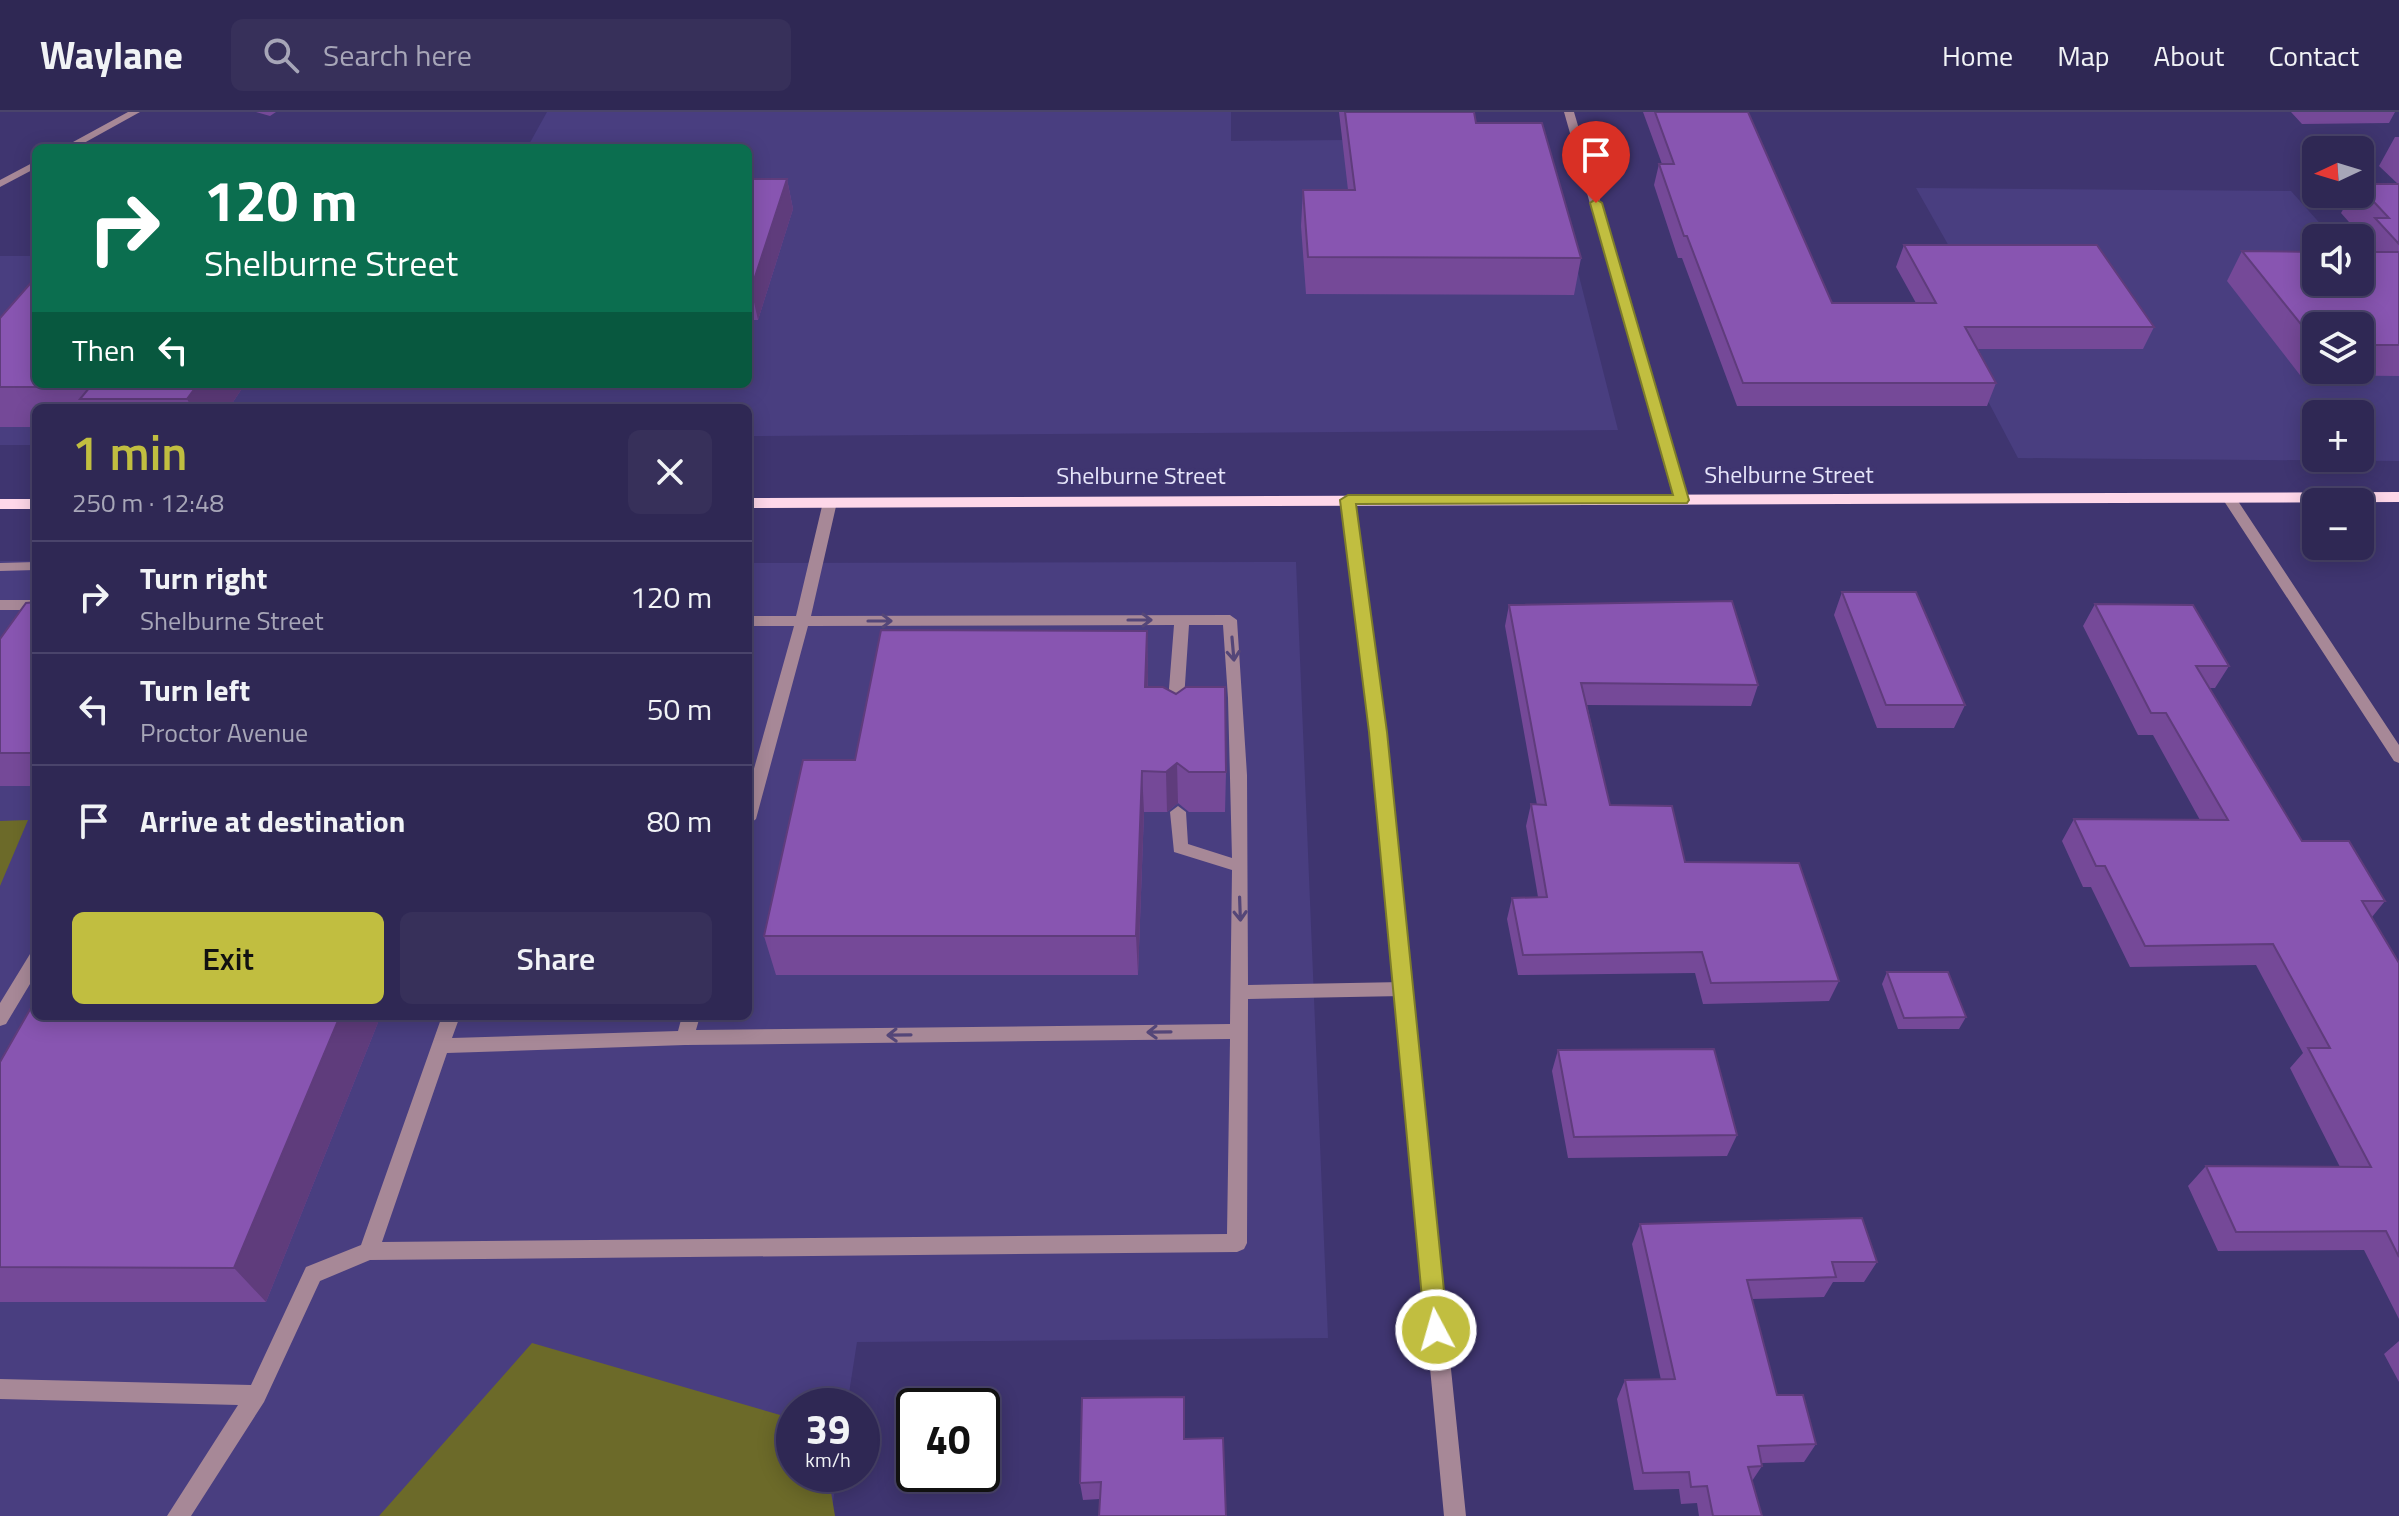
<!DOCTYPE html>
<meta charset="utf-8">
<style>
body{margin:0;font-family:"Titillium Web",sans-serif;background:#37305a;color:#f1f3f6;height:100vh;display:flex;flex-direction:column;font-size:30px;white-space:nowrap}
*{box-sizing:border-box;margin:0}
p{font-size:26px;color:#a7a6b8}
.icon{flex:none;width:44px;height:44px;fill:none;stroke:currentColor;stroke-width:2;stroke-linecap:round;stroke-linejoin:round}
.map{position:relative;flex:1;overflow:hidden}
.drawer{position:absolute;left:32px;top:292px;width:720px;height:616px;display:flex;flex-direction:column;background:#2f2854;border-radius:12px;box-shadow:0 4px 20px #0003,0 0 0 2px #4a446b}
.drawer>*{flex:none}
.top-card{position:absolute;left:32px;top:32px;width:720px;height:244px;border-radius:12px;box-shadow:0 4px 20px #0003,0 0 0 2px #4a446b;background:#0b6e4f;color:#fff;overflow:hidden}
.needle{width:52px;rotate:266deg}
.tools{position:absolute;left:2302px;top:24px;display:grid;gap:16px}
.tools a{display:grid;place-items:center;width:72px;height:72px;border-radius:12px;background:#2f2854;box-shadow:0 4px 20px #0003,0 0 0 2px #4a446b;font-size:40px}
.speed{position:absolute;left:776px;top:1276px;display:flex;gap:16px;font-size:40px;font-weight:700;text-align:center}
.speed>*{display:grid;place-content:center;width:104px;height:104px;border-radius:50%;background:#2f2854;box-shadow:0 4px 20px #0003,0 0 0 2px #4a446b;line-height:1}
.speed small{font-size:20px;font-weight:400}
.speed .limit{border:4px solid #111;border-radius:12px;background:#fff;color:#111}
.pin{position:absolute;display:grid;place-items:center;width:68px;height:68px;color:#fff;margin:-82px -34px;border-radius:50% 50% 50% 0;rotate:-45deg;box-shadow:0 0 8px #0007}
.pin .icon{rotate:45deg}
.me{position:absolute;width:88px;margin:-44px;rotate:354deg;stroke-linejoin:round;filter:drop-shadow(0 0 6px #0008)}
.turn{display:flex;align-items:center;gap:28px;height:168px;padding:0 40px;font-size:36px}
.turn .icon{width:104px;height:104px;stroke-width:2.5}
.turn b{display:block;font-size:56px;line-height:68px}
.then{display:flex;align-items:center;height:76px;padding:0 40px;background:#0003;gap:16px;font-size:30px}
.round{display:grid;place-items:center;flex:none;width:84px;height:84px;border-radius:12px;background:#37305a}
.overview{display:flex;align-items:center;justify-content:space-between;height:136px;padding:0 40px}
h1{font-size:48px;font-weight:600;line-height:60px;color:#c1be40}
.cta{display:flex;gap:16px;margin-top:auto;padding:16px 40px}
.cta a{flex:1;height:92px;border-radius:12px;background:#c1be40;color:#111;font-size:32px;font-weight:600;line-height:92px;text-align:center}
.cta a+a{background:#37305a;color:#f1f3f6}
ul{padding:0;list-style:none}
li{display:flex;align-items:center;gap:24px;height:112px;padding:0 40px;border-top:2px solid #4a446b}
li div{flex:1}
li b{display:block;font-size:30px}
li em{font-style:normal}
header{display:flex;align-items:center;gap:48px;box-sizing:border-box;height:112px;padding:0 40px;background:#2f2854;border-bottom:2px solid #4a446b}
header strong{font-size:38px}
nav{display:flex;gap:44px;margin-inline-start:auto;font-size:28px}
.search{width:560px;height:72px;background:#37305a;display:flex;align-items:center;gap:20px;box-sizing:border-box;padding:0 28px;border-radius:12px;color:#a7a6b8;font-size:30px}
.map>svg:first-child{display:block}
.built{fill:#493e80;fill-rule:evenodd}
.forest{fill:#6c6a29}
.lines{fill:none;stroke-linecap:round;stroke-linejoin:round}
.service{fill:#a78897;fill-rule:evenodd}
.minor{fill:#a78897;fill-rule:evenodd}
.tertiary{fill:#a78897;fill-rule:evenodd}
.primary{fill:#fed7e9;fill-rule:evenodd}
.wall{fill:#754998;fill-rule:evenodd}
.shaded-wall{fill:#5f3c7c}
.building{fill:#8855b1;stroke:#5f3c7c;stroke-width:2}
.oneway{stroke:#544678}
.route{fill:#c1be40;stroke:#7d7c2a;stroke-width:2}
.labels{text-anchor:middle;stroke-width:8;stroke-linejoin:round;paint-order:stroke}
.street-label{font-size:24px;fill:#e6e5fa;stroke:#3f3570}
</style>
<header>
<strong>Waylane</strong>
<div class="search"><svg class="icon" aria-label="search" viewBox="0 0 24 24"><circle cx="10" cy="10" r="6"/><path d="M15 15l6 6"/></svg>Search here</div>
<nav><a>Home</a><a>Map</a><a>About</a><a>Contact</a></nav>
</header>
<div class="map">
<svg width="2399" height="1404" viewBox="0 0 2399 1404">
<rect width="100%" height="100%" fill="#3f3570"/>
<path class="built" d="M547 0H1231V29L1544 26 1618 318 748 324V296H36V333H0V144H36V272H748V36H527Z
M1916 76 2291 79 2333 126H2316V170H2360L2399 202V349L2018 346 1923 166H1967ZM2316 214H2360V258H2316ZM2316 302H2360V346H2316Z
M0 449H36V904H748V451L1296 450 1328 1226 857 1230 847 1294H794V1362H837L831 1404H0Z"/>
<path class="forest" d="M28 708 0 774V709Z
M532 1231 794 1307V1362H828L835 1404H379Z"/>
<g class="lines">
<path class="service" d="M830 386 837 390 811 504 1230 503 1237 508 1247 663 1248 873 1403 870 1409 872 1412 877 1409 882 1403 884 1248 887 1247 1131 1244 1137 1237 1140 370 1148 320 1169 264 1290 191 1404H167L238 1293 0 1287V1267L251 1273 306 1155 361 1133 442 904H460L452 926 678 919 682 904H700L696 918 1230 912 1232 758 1174 740 1170 700 1178 694 1186 700 1188 732 1232 746 1228 586 1223 513H1189L1183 602 1175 607 1167 602 1174 513 808 514 756 707 748 713V678L794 514H748V504H796L823 390ZM1230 927 1227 1122 382 1130 447 941 685 933Z
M36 450V458L0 459V451Z
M0 488H36V498H0Z
M36 840V862L6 912 0 914V891L30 842Z"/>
<path class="minor" d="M128 0H140L75 36H62Z
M1564 0H1574L1688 388 1686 391H1676L1674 388Z
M36 49V56L0 75V68Z
M2229 382 2234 383 2399 633V651L2394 649 2222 386Z"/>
<path class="tertiary" d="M1348 384 1355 388 1386 620 1466 1404H1444L1370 620 1341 388Z"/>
<path class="primary" d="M2399 380V390L748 396V386Z
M0 387H36V397H0Z"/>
</g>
<path class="wall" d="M256 0H276L270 4Z
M1339 0H1474L1476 11 1581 146 1574 183 1306 182 1301 114 1303 78H1348Z
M1643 0H1748L1832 191H1916L1896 155 1904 133 2154 215 2143 237H1978L1996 271 1987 294H1737L1682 146H1678L1654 73 1659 52H1662Z
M2291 0H2395L2389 11 2302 12Z
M2395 25H2399V264L2300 263 2227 169 2242 139 2362 140 2360 137V134L2364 127 2341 101 2352 82H2360V72H2398L2379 54ZM2316 214H2360V258H2316Z
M748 67H787L793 97 758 208H748Z
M0 206 245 272 229 296H36V315H0Z
M1842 480 1965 593 1954 616H1877L1834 503Z
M36 490V674H0V527Z
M2095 492 2229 554 2215 576H2209L2302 729 2385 789 2372 805 2399 851V1207L2364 1138 2218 1139 2188 1074 2206 1054 2340 1055 2290 956 2303 941 2256 853 2130 855 2091 775H2083L2062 729 2074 707 2200 708 2153 623H2138L2083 514Z
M1509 493 1758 573 1751 594 1587 593 1610 693 1839 869 1829 889 1703 892 1695 861 1518 863 1507 807 1512 786 1538 785 1526 714 1531 692 1537 693 1505 514Z
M1147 519 1148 575 1226 660 1225 700H1189L1178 691 1167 700H1144L1138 863H776L764 824Z
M1887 860 1966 905 1959 917H1898L1882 872Z
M36 904H376L379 908 266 1190H0V950Z
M1558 938 1737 1023 1727 1044 1568 1046 1552 959Z
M1640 1112 1877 1150 1864 1170H1833L1824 1185 1752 1187 1777 1283 1816 1332 1804 1350 1762 1351V1354L1752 1369 1762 1404H1699L1697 1391 1681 1392 1679 1377 1634 1378 1617 1287 1625 1268H1661L1632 1132Z
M2399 1229V1270L2384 1242Z
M1185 1327 1100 1387 1083 1388 1080 1371Z"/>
<path class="shaded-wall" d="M787 67 793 97 758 208 751 177Z
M198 272H245L229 296H192L187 287Z
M1147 519 1148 559 1147 615 1145 575Z
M1177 651 1178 691 1167 700 1166 660Z
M1142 659 1144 700 1138 863 1136 824Z
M340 904H376L379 908 266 1190 234 1156Z"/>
<path class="building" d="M1345 0H1474L1476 11H1542L1581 146 1308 145 1303 78H1355Z
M1655 0H1748L1832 191H1936L1904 133H2097L2154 215H1965L1996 271H1743L1687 124H1684L1659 52H1674Z
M748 67H787L751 177H748Z
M2360 72H2399V132L2375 106H2389L2360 75Z
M2242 139 2316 140V170H2360V140H2399V233H2360V214H2316V231Z
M36 165V272H198L187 287H80L90 275H0V206Z
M1842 480H1916L1965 593H1886Z
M1732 489 1758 573 1581 571 1610 693 1672 694 1685 750 1799 751 1839 869 1711 871 1702 840 1523 843 1512 786 1547 785 1531 692 1546 693 1509 493Z
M36 490V636L33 641H0V527L26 491Z
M2095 492 2193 493 2229 554H2196L2302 729H2349L2385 789H2362L2399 851V1145L2386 1119 2236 1120 2206 1054 2371 1055 2308 936H2330L2273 832 2145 834 2105 754H2096L2074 707 2228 708 2166 601H2151Z
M881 518 1147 519 1145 575H1163L1176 582 1186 575H1225L1226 660H1189L1177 651 1166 660 1142 659 1136 824H764L803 648H855Z
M1887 860H1948L1966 905 1904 906Z
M36 887V904H340L234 1156 0 1155V950Z
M1714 937 1737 1023 1574 1025 1558 938Z
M1862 1106 1877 1150H1832L1836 1165 1747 1168 1777 1283H1803L1816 1332 1758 1334 1762 1354 1748 1355 1762 1404H1713L1707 1374 1691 1375 1689 1360 1643 1361 1625 1268 1675 1267 1640 1112Z
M1184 1285V1327L1223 1326 1226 1404H1099L1101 1370 1080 1371 1082 1286Z"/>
<defs><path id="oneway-shaft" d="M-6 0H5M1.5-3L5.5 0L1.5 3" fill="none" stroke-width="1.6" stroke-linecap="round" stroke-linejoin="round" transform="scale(2)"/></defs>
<g class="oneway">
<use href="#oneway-shaft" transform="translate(1140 508)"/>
<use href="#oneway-shaft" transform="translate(880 509)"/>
<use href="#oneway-shaft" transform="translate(1233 537) rotate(85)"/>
<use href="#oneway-shaft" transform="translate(1240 797) rotate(88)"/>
<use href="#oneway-shaft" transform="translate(1159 920) rotate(179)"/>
<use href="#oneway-shaft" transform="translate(899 923) rotate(179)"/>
</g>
<path class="route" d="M1596 87 1602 91 1689 388 1687 391 1356 392 1387 620 1448 1218 1445 1226 1436 1229 1428 1226 1425 1218 1369 620 1340 388 1348 383H1673L1590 91Z"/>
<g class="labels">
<g class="street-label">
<text x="1789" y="371">Shelburne Street</text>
<text x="1141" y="372">Shelburne Street</text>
</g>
</g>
</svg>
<div class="tools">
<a><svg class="needle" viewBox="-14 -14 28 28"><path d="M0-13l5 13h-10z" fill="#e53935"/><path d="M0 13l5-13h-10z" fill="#a7a6b8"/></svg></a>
<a><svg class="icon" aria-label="sound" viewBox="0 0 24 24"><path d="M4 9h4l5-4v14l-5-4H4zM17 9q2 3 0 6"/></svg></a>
<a><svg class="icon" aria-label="layers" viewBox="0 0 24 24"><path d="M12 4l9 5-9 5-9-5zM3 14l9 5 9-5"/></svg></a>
<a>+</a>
<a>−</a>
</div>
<div class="speed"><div>39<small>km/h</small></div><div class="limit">40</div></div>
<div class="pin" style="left:1596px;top:91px;background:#d93025"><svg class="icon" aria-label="arrive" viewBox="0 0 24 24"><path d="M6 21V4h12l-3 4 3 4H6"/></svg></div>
<svg class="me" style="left:1436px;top:1218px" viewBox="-20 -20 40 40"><circle r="17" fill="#c1be40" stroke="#fff" stroke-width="3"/><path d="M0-11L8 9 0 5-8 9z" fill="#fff"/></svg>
<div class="top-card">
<div class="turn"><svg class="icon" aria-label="right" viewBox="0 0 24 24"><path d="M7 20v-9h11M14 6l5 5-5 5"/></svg><div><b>120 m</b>Shelburne Street</div></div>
<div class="then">Then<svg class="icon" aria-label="left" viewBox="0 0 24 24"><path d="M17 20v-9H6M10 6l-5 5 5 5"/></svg></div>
</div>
<section class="drawer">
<div class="overview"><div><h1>1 min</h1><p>250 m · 12:48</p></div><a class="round"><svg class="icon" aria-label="close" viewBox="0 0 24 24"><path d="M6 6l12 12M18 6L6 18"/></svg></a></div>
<ul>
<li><svg class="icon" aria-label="right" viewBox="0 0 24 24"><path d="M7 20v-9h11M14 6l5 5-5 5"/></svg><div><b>Turn right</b><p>Shelburne Street</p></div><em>120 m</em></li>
<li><svg class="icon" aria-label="left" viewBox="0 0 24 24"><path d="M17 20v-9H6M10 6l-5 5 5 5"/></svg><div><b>Turn left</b><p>Proctor Avenue</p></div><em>50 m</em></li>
<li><svg class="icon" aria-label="arrive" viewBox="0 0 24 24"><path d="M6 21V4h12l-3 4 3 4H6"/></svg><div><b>Arrive at destination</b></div><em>80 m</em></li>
</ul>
<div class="cta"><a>Exit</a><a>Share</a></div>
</section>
</div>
